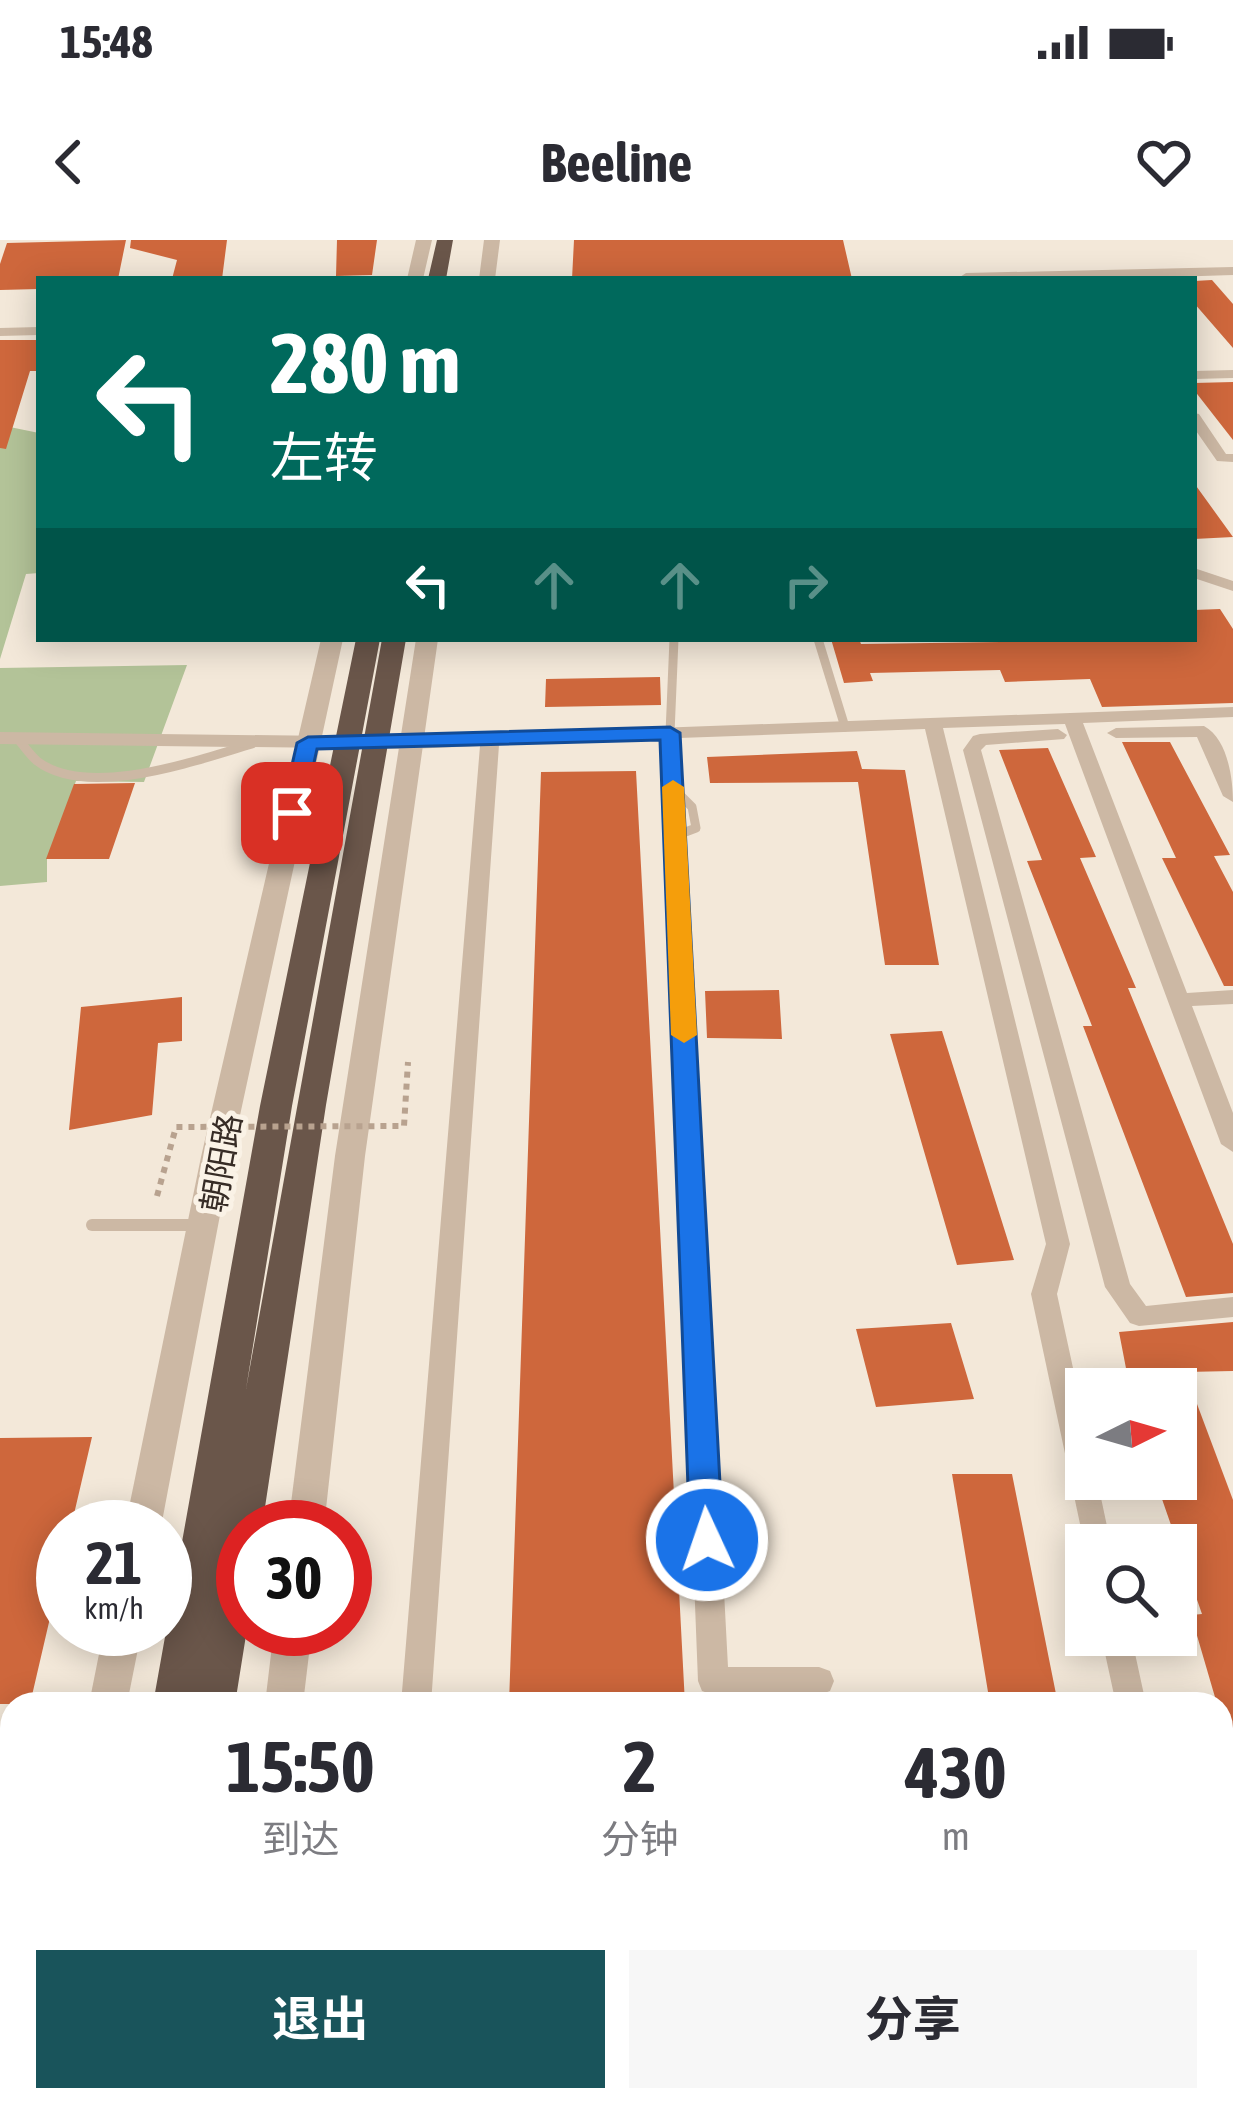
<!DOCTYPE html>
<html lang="zh">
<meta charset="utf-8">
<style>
body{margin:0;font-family:"Asap Condensed","Noto Sans SC",sans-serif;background:#f7f7f7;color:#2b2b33;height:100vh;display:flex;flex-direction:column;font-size:45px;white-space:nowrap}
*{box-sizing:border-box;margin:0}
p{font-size:39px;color:#7c7c81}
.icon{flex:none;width:66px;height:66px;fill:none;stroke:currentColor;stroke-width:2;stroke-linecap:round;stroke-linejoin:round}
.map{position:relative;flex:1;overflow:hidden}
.sheet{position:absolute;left:0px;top:1452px;width:1233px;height:420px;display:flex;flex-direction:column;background:#fff;border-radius:36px 36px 0 0;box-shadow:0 6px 30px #0003}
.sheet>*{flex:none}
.hud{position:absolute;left:36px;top:36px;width:1161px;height:366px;border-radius:0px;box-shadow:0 6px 30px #0003;background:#00695c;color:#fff;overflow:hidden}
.needle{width:78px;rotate:85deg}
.controls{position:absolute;left:1065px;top:1128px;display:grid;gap:24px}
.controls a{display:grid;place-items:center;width:132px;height:132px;border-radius:0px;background:#fff;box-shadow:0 6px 30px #0003;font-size:60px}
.speed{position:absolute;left:36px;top:1260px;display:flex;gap:24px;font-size:60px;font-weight:700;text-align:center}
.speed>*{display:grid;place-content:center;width:156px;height:156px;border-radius:50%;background:#fff;box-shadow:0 6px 30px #0003;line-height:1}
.speed small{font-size:30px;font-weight:400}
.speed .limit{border:18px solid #d22;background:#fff;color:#111}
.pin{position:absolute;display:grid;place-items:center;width:102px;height:102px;color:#fff;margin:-51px;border-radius:24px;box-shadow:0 6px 18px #0006}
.me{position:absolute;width:132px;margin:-66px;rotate:357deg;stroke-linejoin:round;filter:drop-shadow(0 0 9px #0008)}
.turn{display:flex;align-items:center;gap:42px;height:252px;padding:0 36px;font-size:54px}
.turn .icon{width:156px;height:156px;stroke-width:2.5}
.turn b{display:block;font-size:84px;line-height:102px}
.lanes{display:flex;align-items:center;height:114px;padding:0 36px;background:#0003;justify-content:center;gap:60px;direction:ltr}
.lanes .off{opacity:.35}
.eta{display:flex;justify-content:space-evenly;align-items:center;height:204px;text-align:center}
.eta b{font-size:72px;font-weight:700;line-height:84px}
.action{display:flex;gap:24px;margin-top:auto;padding:24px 36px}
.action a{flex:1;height:138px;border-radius:0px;background:#19545b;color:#fff;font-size:48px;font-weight:700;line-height:138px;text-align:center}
.action a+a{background:#f7f7f7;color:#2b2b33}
.status{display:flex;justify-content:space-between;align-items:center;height:84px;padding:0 60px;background:#fff;direction:ltr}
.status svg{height:33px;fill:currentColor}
header{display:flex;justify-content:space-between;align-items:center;height:156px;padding:0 36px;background:#fff;font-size:54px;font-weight:700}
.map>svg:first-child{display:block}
.green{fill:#b3c398}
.building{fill:#ce673c}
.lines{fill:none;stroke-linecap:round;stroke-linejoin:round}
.service-far1{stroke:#ccb8a4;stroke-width:9}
.service{stroke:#ccb8a4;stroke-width:12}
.minor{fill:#ccb8a4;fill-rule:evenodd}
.tertiary{fill:#ccb8a4;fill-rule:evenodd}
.trunk{fill:#6a564a;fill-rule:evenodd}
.path-bridge{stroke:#b8a28f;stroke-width:6;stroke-dasharray:6 6;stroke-linecap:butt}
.route{fill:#1a73e8;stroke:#114b97;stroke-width:3}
.slow{fill:#f59e0b}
.labels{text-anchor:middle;stroke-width:10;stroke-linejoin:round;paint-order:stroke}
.street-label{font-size:33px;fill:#372c26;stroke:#faf2e6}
</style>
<div class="status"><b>15:48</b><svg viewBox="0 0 49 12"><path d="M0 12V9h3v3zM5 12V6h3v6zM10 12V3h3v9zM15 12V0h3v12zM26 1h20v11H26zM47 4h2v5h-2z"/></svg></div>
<header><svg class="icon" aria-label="back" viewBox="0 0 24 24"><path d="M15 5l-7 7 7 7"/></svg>Beeline<svg class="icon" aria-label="heart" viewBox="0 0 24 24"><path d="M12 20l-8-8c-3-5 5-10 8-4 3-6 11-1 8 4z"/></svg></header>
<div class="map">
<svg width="1233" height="1872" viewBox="0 0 1233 1872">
<rect width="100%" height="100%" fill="#f3e8d9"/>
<path class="green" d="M0 185 39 193V333L26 334 0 419Z
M187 425 144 542 76 541 47 619V642L0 646V428Z"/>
<path class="building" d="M126 0 118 39H39V49L0 50V24L7 3Z
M131 0H227L222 39H172L177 20 130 8Z
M337 0H377L372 35 336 36Z
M574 0H843L852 39H572Z
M1212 40 1233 64V108L1194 63V41Z
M0 100H39V131H30L6 209 0 208Z
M1233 142V200L1194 150V143Z
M1194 243 1233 297 1194 299Z
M1220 369 1233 389V463L1102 467 1090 439 1005 442 1000 430 870 433 873 441 844 443 831 399H859L861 404 1194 399V370Z
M660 437 661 465 545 467 546 439Z
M1122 502H1170L1230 615 1214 616 1233 652V746H1224L1162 618H1176Z
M1048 508 1096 617 1080 618 1136 748H1128L1233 1004V1053L1186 1057 1083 786H1092L1027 621 1042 620 999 510Z
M857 511 862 529 905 530 939 725H885L858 542 710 543 707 517Z
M636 531 685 1464H509L541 532Z
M135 543 109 619H46L74 544Z
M779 750 782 799 707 798 705 751Z
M182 757V801L158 803 152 875 69 890 81 767Z
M942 791 1014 1020 957 1025 890 794Z
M1233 1082V1131L1185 1132 1233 1260V1497L1227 1498 1221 1464H1217L1191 1375 1202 1374 1155 1239H1176V1149H1130L1119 1092Z
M951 1083 974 1159 876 1167 856 1089Z
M92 1197 71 1287H63V1322L30 1464H0V1198Z
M952 1234H1012L1058 1464H990Z"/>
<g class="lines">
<path class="service-far1" d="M818 399 845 487
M670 493 674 399
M18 499C24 506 30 515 37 521 88 560 197 520 252 504
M674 549 692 567 696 588 675 596"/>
<path class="service" d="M92 985H202"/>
<path class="minor" d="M1233 27V35L1106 39 960 37 966 33Z
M39 87V95L0 96V88Z
M1233 130V138L1194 139V131Z
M1194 173 1199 174 1226 214H1233V222L1217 221 1194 188Z
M1194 328 1233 341V351L1194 338Z
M1233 467V477L1083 483 1187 753 1233 750V764L1192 766 1233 873V912L1221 904 1065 484 943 488 1070 1004 1057 1054 1086 1188V1239H1097L1111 1305H1086V1312L1031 1054 1046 1004 925 489 679 498 728 1427H819L830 1431 834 1441 830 1451 819 1455H713L702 1451 698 1441 661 499 499 505 431 1464H401L480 506 409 509 0 504V492L409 497Z
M1204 486C1227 498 1233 537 1233 562L1223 556 1197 497 1116 498 1107 493 1116 488Z
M1058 489 1067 495 1064 499 986 505 981 510 1130 1044 1146 1066 1233 1057V1077L1139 1086 1130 1083 1105 1047 963 510 973 496 980 494Z
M1101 1395H1131L1146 1464H1116Z
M1233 1662V1696L1221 1697V1663Z"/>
<path class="tertiary" d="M416 0H432L423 39H407Z
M484 0H500L495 39H479Z
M321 399H343L231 917 161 1287H125L201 917Z
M416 399H438L365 916 324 1287H288L335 916Z
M104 1389H142L127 1464H89Z
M274 1389H312L303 1464H265Z
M12 1849V1860H52L51 1872H6Z
M216 1860H260V1872H214Z"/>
<path class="trunk" d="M437 0H453L446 39H428Z
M356 399H380L292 866 246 1149 382 399H406L326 865 262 1287H243L247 1389 235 1464H153L260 866Z
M83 1860H180L178 1872H81Z"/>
<path class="path-bridge" d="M157 956 176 887 404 886 408 822"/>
</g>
<path class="route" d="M670 487 680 493 723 1300 718 1309 707 1313 695 1309 690 1300 660 500 317 509 303 573 292 580 281 573 297 503 308 497Z"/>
<path class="slow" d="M673 540 684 547 697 795 684 803 671 795 662 547Z"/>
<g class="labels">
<g class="street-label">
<text transform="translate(221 923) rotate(-80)" y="12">朝阳路</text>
</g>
</g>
</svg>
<div class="controls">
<a><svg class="needle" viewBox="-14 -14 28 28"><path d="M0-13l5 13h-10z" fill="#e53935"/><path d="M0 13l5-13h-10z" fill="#7c7c81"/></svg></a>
<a><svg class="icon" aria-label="search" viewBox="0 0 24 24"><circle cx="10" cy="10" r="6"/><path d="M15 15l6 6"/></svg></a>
</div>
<div class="speed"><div>21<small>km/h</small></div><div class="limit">30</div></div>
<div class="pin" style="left:292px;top:573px;background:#d93025"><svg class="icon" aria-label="arrive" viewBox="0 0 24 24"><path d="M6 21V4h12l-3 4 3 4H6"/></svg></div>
<svg class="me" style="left:707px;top:1300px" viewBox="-20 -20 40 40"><circle r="17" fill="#1a73e8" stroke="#fff" stroke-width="3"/><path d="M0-11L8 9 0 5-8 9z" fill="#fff"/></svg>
<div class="hud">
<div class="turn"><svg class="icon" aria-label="left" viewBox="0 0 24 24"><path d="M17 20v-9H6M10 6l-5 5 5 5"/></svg><div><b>280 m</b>左转</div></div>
<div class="lanes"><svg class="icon" aria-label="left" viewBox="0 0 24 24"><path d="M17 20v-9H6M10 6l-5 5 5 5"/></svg><svg class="icon off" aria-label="ahead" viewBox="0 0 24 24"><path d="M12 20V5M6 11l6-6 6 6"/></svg><svg class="icon off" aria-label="ahead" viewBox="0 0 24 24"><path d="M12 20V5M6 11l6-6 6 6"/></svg><svg class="icon off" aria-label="right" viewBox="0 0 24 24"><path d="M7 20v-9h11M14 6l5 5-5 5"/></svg></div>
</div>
<section class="sheet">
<div class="eta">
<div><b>15:50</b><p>到达</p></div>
<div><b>2</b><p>分钟</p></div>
<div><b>430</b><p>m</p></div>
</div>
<div class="action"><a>退出</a><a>分享</a></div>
</section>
</div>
